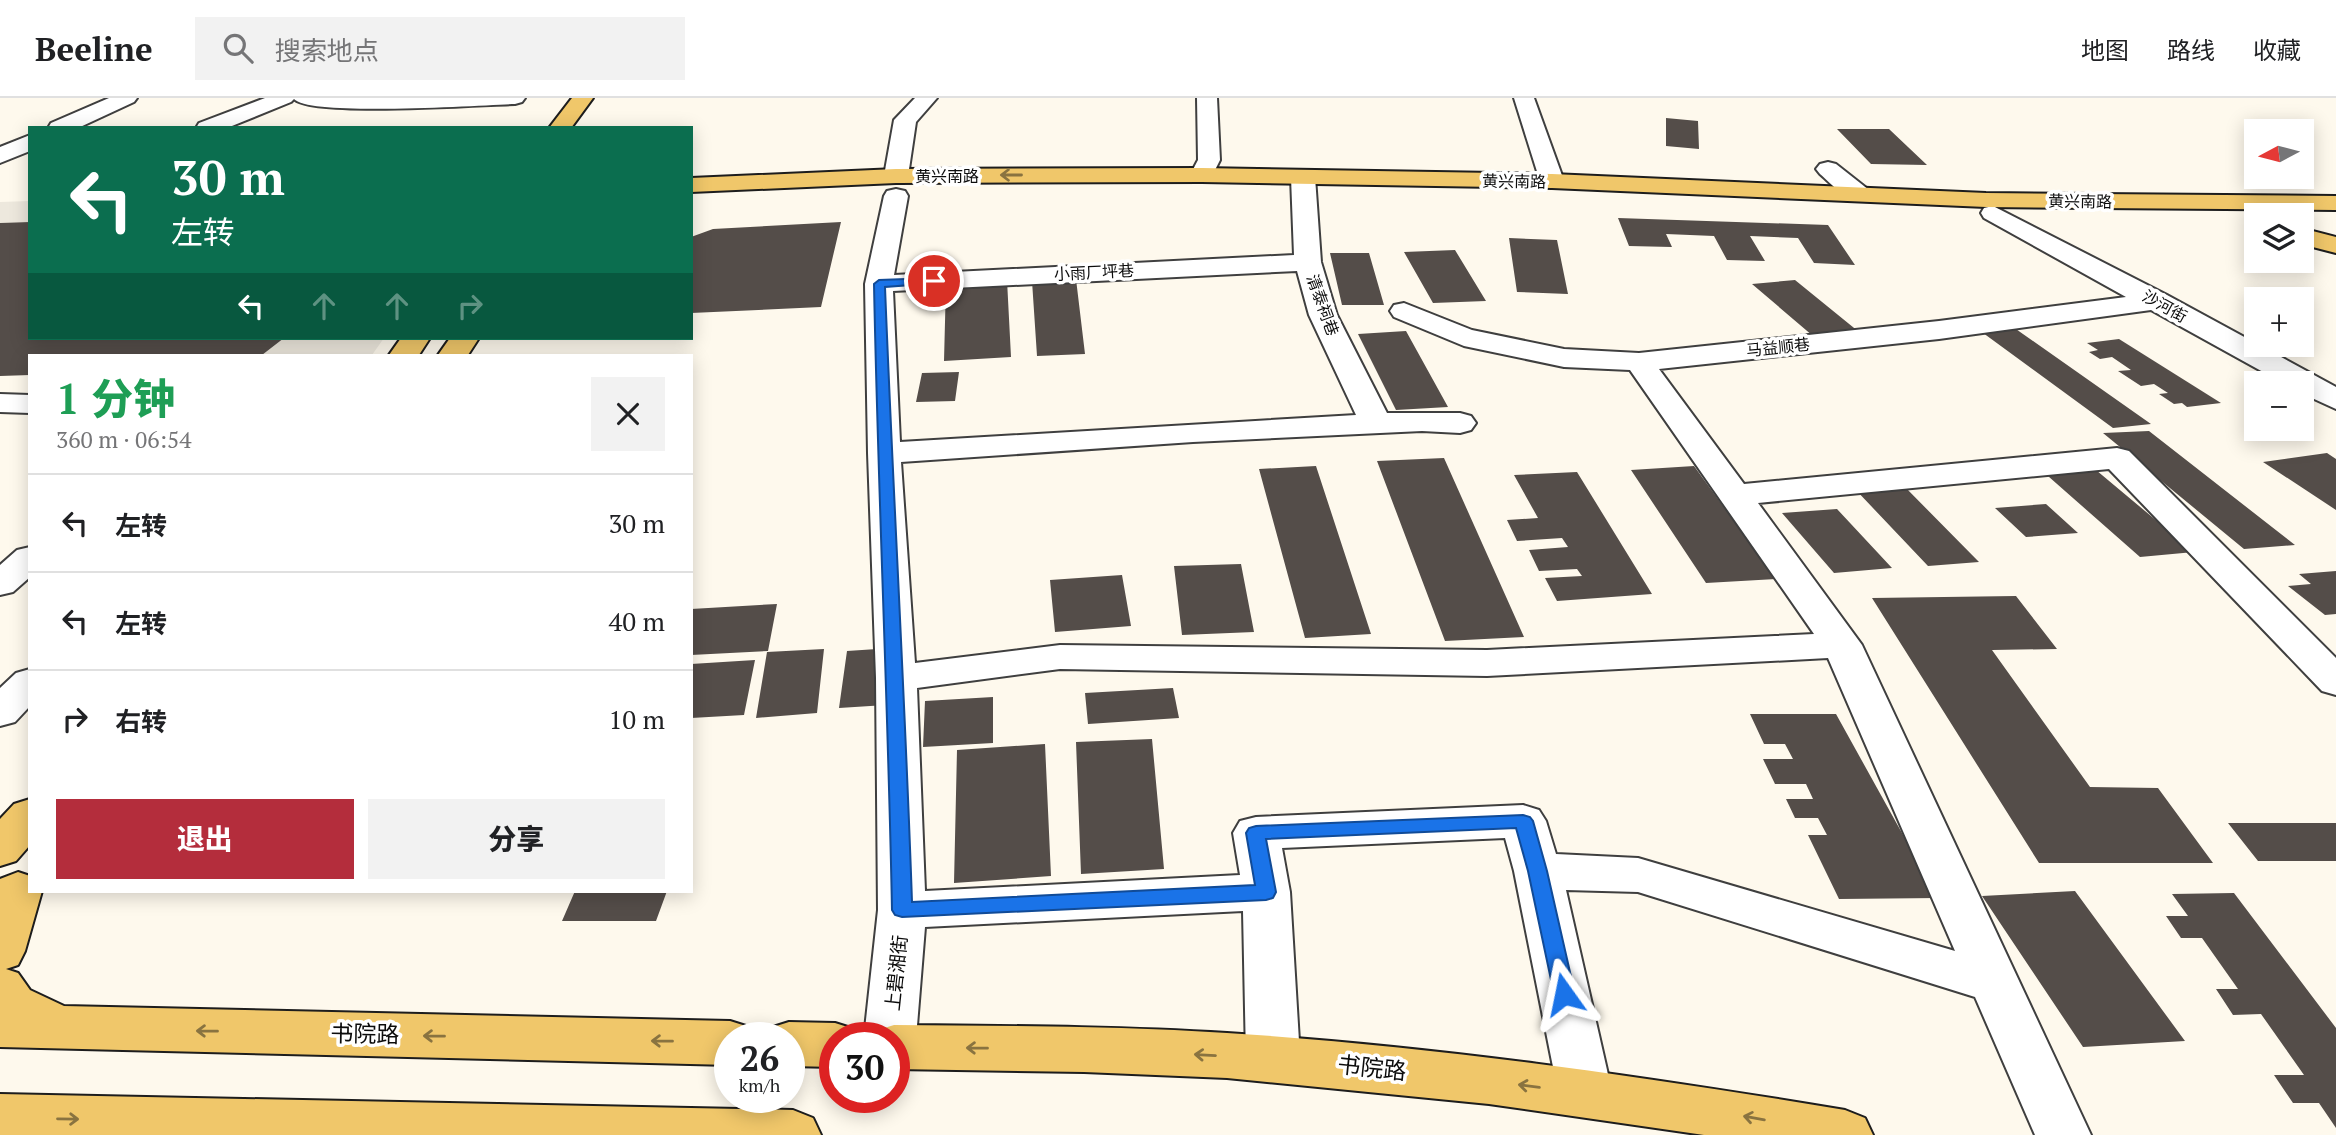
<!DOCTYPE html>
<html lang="zh">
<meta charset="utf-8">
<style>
body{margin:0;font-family:"PT Serif","Noto Sans SC",serif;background:#f2f2f2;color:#202124;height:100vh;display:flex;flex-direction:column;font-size:26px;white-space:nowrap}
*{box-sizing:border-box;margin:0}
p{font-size:23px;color:#757577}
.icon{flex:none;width:38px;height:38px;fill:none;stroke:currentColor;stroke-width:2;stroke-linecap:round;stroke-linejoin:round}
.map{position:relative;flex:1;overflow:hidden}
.side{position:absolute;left:28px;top:256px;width:665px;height:539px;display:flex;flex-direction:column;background:#fff;border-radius:0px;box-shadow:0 4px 18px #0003}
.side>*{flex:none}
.guide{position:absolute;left:28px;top:28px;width:665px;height:214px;border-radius:0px;box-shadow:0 4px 18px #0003;background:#0b6e4f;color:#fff;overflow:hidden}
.needle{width:46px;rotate:263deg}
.tools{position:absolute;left:2244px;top:21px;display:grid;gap:14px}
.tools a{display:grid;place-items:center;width:70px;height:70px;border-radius:0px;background:#fff;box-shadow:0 4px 18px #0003;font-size:35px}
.speed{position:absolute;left:714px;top:924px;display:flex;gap:14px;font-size:35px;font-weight:700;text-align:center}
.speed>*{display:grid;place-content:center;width:91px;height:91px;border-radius:50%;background:#fff;box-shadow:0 4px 18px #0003;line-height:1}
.speed small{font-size:18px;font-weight:400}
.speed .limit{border:10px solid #d22;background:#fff;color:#111}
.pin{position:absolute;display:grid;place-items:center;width:60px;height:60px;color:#fff;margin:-30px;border:4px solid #fff;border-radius:50%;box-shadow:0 2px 7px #0007}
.me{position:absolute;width:77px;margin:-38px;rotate:348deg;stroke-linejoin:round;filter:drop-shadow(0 0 5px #0008)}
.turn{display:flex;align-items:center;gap:24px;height:147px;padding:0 28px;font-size:32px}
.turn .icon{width:91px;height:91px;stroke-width:2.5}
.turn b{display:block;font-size:49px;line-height:60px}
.lanes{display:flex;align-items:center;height:66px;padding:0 28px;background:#0003;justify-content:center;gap:35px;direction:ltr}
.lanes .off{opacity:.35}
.round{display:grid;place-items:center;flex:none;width:74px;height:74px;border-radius:0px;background:#f2f2f2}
.headline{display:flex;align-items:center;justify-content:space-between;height:119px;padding:0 28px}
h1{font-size:42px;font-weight:800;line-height:52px;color:#1e9e55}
.cta{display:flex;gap:14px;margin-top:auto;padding:14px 28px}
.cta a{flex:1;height:80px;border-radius:0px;background:#b42d3c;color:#fff;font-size:28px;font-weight:800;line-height:80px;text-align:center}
.cta a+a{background:#f2f2f2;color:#202124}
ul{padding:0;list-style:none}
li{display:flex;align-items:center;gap:21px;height:98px;padding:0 28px;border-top:2px solid #e0e0e0}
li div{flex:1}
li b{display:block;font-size:26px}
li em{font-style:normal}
header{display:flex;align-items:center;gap:42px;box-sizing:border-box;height:98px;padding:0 35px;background:#fff;border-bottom:2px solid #e0e0e0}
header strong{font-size:33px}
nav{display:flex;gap:38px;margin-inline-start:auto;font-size:24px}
.search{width:490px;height:63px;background:#f2f2f2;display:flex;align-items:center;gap:18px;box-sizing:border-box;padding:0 24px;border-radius:0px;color:#757577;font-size:26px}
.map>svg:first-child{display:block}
.plaza{fill:#ede8dd}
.building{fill:#544d49}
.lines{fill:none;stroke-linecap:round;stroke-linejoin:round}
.minor-casing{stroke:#3f3f3f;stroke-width:4}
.major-casing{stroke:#1d1d1d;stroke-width:4}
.minor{fill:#fff;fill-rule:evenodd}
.major{fill:#f0c76a;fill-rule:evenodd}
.oneway{stroke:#897340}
.route{fill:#1a73e8;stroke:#114b97;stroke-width:2}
.labels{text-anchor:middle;stroke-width:7;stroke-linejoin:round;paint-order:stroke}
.far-street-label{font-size:16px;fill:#0c0c0c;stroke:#fff}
.street-label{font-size:19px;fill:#0c0c0c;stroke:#fff}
.near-street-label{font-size:23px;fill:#0c0c0c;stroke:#fff}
</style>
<header>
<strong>Beeline</strong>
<div class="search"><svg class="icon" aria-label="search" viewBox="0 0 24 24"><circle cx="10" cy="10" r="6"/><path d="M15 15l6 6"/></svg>搜索地点</div>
<nav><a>地图</a><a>路线</a><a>收藏</a></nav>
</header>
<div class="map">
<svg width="2336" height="1037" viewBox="0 0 2336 1037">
<rect width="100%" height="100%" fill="#fef9ed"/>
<path class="plaza" d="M30 103V124L0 125V104Z
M284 240H384L372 257H262Z"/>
<path class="building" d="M1666 20 1698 23 1699 51 1666 48Z
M1837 31H1889L1927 67 1871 66Z
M1618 120 1828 127 1855 167 1814 165 1798 140 1750 138 1765 163 1727 162 1714 138 1666 136 1672 149 1629 148Z
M30 124V240H284L262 257H30V277L0 278V125Z
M841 124 821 209 691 215V139L713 131Z
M1509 140 1557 142 1568 196 1517 194Z
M1455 152 1486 203 1433 205 1404 154Z
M1330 155H1369L1384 207H1342Z
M1076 181 1085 256 1037 258 1032 183Z
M1007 182 1011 259 944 263 946 185Z
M1795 182 1859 234 1813 238 1752 186Z
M2013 229 2151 326 2113 330 1979 232Z
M1406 233 1448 309 1396 312 1358 236Z
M2119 241 2221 305 2187 309 2182 305 2174 306 2159 296 2168 295 2154 286 2141 288 2118 273 2131 272 2112 259 2100 261 2089 254 2098 252 2087 245Z
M959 274 955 303 916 304 922 275Z
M2149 333 2295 447 2244 451 2103 335Z
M2327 355 2336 361V412L2263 364Z
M1444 360 1524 539 1445 543 1377 363Z
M2090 367 2194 454 2140 459 2040 371Z
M1316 368 1371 536 1305 540 1259 371Z
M1694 368 1776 481 1706 485 1631 372Z
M1577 374 1652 496 1557 503 1545 480 1582 478 1577 471 1539 473 1529 452 1568 449 1562 440 1517 443 1507 422 1538 420 1514 377Z
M1902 386 1979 464 1928 468 1854 390Z
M2046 406 2078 435 2026 439 1995 410Z
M1837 411 1892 470 1834 475 1782 415Z
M1241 466 1254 534 1182 537 1174 468Z
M2336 473V516L2325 517 2288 488 2311 486 2299 476Z
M1122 477 1131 528 1055 534 1050 482Z
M2016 498 2057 551 1992 552 2090 689 2158 690 2213 765H2039L1872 500Z
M777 506 768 553 691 557V511Z
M892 550 886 607 839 610 847 553Z
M824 551 817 615 756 620 767 554Z
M755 562 744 617 691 620V566Z
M1173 590 1179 620 1088 626 1085 595Z
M993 599V645L923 649 925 603Z
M1750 616H1836L1938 800 1839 801 1808 737H1827L1818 720H1795L1786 701H1813L1806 686H1775L1763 661H1793L1785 646H1764Z
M1152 641 1164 771 1081 776 1076 644Z
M1045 646 1051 778 954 785 957 652Z
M2228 725H2336V763H2258Z
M575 793H667L656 823H562Z
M2075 793 2185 943 2083 949 1982 798Z
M2234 795 2336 930V1030L2319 1005H2293L2274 977H2304L2261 916 2233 917 2216 891H2238L2202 840H2181L2166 818H2188L2172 796Z"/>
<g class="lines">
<defs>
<path id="minor" d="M109 0H137L134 4 78 30H48L51 25Z
M265 0H525L522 4 515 6C482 7 310 19 294 1L291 4 227 30H196L199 25Z
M915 0H937L916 24 908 78 904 83H888L884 78 894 22Z
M1197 0H1217L1220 62 1210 82H1194L1190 77 1198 62Z
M1514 0H1534L1564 83 1560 88H1544L1540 83Z
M30 37V53L0 65V49Z
M1828 64 1836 66 1869 92 1872 97 1869 102C1849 107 1834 88 1820 76L1816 71 1820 66Z
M1303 72 1311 74 1315 79 1321 164 1337 217 1387 315H1460L1471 318 1476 325 1471 332 1460 335 1422 333 1193 344 901 364 915 565 1060 547 1487 552 1814 536 1630 272 1564 269 1464 248 1394 219 1390 213 1394 207 1404 205 1472 232 1564 251 1639 255 1939 223 2126 199 1984 120 1981 115 1984 110 1993 108 2167 197 2336 289V311L2301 295V285H2283L2151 212 1939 241 1659 271 1744 386 2117 350 2129 353 2336 560V597L2322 593 2109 371 1758 405 1862 547 2091 1037H2035L1975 899 1638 794 1566 792 1612 994 1604 1011 1585 1017 1566 1011 1558 994 1514 773 1505 740 1282 750 1290 794 1300 960 1292 976 1273 982 1254 976 1246 960 1243 813 925 829 916 940 909 955 894 960V940H864L878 812 876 580 868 355 865 186 884 98 887 93 896 91 905 93 908 98 894 177 1294 157 1291 79 1295 74ZM1297 173 1309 217 1356 317 900 344 893 193ZM1828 560 1955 853 1638 760 1556 756 1546 723 1539 712 1523 707 1256 719 1240 723 1233 735 1240 777 925 793 917 590 1060 571 1487 578Z
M0 296 30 297V315L0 314Z
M30 449V479L13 494 0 497V467L17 452Z
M30 571V608L15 624 0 628V590L16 575Z"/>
<path id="major" d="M572 0H593L571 30H549Z
M1202 70 1552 76 1986 95 2336 98V112L1986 109 1552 90 1202 84 896 85 691 94V80L896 71Z
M2301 130 2336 139V155L2301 146Z
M401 240H430L419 257H389Z
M450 240H479L468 257H438Z
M30 701V747L16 763 0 768V721L14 706Z
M18 774 30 778V793H42L25 853 18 867 6 871 18 875 30 892 64 908 730 923 749 929 754 940H730V967L0 949V781Z
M789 924 835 925 854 931 858 940H835V969L789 968V940H766L770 930Z
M894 927C1005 928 1116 928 1227 935 1434 948 1640 978 1845 1012L1865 1020 1873 1037H1704L1489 1006 1227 980 1084 974 894 971V940H872L875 933Z
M0 996 793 1012 813 1020 821 1037H0Z"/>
</defs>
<use href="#minor" class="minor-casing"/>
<use href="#major" class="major-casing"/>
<use href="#minor" class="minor"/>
<use href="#major" class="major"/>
</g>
<defs><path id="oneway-shaft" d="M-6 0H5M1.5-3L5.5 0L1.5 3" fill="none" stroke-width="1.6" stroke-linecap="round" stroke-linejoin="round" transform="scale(1.75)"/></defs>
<g class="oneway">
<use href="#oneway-shaft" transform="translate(1011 77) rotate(180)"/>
<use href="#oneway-shaft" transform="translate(207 933) rotate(-179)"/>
<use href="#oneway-shaft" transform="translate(434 938) rotate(-179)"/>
<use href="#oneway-shaft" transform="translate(662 943) rotate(-179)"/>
<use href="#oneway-shaft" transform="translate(977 950) rotate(-179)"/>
<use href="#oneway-shaft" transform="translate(1205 957) rotate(-177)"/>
<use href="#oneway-shaft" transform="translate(1529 988) rotate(-173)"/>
<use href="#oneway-shaft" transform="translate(1754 1020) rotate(-170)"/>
<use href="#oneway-shaft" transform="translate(68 1021) rotate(1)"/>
</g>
<path class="route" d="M934 180H938V185L885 189C893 394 905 598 912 804L1255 787 1246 735 1249 730 1256 728 1523 717 1530 719 1533 723 1547 773 1575 896 1572 902 1564 904 1557 902 1554 896 1528 773 1516 730 1266 741 1276 794 1273 800 1266 802 902 819 895 817 892 812C888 603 878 394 874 186L879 182Z"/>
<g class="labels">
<g class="far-street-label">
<text x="947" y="84">黄兴南路</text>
<text transform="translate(1514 83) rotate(1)" y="6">黄兴南路</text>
<text transform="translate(2080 103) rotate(1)" y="6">黄兴南路</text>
<text transform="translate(1094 174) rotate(-3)" y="6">小雨厂坪巷</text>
<text transform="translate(1323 207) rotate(70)" y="6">清泰祠巷</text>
<text transform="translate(2165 208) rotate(29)" y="6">沙河街</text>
<text transform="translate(1778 249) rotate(-6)" y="6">马益顺巷</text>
</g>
<g class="street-label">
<text transform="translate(896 875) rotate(-84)" y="7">上碧湘街</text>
</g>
<g class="near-street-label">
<text transform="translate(365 936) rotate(1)" y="8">书院路</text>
<text transform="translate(1372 970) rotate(6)" y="8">书院路</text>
</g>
</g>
</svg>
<div class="tools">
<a><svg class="needle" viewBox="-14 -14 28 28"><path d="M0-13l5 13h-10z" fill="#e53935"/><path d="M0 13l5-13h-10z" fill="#757577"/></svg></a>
<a><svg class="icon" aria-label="layers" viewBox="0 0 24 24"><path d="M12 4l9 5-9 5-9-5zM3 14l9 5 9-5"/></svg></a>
<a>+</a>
<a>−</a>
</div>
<div class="speed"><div>26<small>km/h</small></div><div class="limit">30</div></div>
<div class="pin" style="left:934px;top:183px;background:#d93025"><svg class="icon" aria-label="arrive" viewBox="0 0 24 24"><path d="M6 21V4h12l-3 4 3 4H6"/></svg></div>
<svg class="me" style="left:1564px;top:896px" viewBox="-20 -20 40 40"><path d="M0-17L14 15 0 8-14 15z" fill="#1a73e8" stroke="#fff" stroke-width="4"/></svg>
<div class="guide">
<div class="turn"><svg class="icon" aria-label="left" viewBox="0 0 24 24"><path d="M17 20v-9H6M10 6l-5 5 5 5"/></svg><div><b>30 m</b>左转</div></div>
<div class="lanes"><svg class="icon" aria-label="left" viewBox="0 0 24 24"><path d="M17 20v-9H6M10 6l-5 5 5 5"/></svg><svg class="icon off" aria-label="ahead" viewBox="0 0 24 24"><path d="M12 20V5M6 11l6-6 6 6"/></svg><svg class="icon off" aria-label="ahead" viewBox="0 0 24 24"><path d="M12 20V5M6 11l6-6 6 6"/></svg><svg class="icon off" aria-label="right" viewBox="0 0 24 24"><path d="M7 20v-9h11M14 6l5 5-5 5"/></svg></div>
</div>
<section class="side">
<div class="headline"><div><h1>1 分钟</h1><p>360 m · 06:54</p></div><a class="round"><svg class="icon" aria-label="close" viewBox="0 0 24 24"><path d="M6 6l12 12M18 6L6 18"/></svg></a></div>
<ul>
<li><svg class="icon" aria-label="left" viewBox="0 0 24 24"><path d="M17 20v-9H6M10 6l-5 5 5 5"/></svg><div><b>左转</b></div><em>30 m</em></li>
<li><svg class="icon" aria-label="left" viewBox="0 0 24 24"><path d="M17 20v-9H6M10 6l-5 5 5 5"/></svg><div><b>左转</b></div><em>40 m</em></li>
<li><svg class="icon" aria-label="right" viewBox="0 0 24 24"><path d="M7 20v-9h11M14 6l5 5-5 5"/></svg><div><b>右转</b></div><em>10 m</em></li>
</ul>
<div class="cta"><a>退出</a><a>分享</a></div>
</section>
</div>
